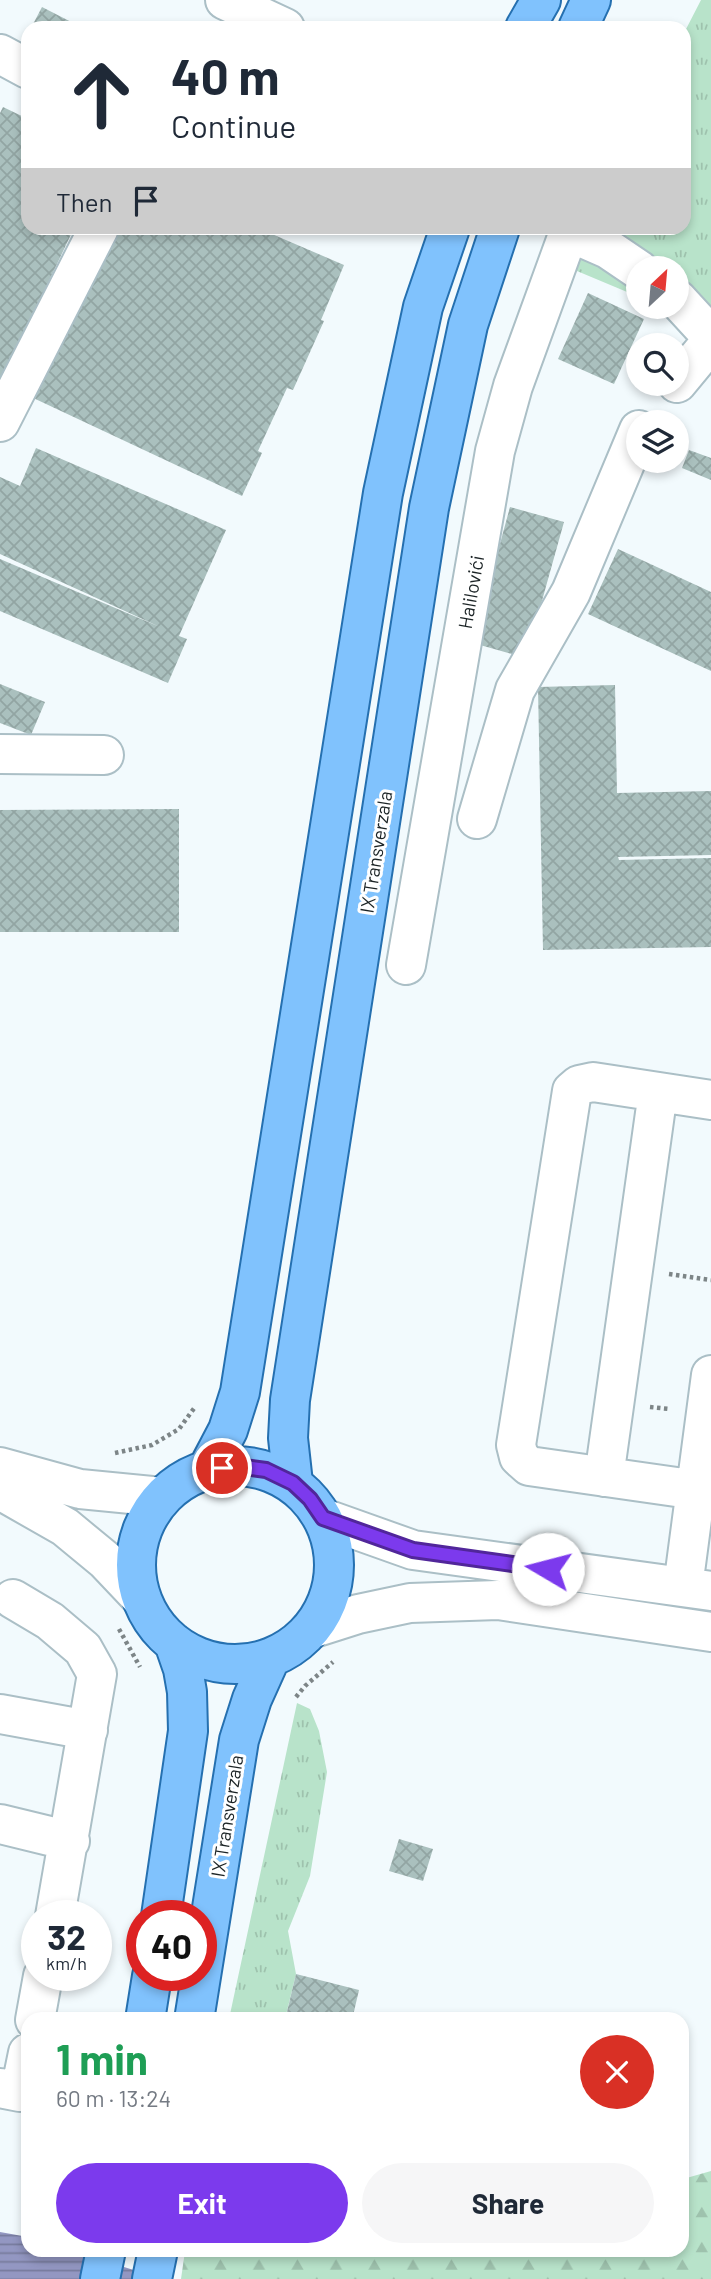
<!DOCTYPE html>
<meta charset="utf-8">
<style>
body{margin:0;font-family:Barlow,sans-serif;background:#f6f6f7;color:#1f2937;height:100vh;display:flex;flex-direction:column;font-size:26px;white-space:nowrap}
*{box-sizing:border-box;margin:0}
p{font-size:23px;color:#747a83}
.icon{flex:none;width:38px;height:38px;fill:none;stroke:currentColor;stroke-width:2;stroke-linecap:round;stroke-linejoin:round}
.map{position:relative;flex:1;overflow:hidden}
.panel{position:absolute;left:21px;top:2012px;width:668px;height:245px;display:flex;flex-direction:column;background:#fff;border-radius:21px;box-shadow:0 4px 10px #0003}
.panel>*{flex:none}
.guide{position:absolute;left:21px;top:21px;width:670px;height:214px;border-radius:21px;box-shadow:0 4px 10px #0003;background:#fff;color:#1f2937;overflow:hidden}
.needle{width:46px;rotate:26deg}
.buttons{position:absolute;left:626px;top:256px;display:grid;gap:14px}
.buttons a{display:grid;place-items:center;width:63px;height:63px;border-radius:50%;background:#fff;box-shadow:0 4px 10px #0003;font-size:35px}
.speed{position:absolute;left:21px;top:1900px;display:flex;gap:14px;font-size:35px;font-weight:700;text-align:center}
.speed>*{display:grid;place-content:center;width:91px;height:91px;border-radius:50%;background:#fff;box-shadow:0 4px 10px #0003;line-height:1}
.speed small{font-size:18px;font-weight:400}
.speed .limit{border:10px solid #d22;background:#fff;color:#111}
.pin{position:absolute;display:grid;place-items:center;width:60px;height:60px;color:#fff;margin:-30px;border:4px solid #fff;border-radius:50%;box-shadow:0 2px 7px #0007}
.me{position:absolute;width:77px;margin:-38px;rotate:278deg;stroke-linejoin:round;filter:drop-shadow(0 0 5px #0008)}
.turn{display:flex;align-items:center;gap:24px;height:147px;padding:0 35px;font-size:32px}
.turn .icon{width:91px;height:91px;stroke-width:2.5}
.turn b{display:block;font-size:49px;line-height:60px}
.then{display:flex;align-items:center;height:66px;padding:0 35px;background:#0003;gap:14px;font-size:26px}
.round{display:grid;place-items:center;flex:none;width:74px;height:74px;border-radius:37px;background:#f6f6f7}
.headline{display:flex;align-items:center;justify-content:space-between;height:119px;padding:0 35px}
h1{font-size:42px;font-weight:700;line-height:52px;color:#1e9e55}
.primary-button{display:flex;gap:14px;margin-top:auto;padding:14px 35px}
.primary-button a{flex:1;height:80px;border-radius:42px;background:#7c3aed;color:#fff;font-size:28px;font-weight:700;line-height:80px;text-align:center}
.primary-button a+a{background:#f6f6f7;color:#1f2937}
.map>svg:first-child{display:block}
.grass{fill:url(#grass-tufts)}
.forest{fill:url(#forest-firs)}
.water{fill:url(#water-rules)}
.building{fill:url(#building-cross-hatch)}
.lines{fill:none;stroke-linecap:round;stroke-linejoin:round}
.minor-casing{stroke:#abbfc6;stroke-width:42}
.major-casing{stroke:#2570b0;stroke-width:42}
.path{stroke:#7d8587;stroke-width:4.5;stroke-dasharray:3.5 3.5;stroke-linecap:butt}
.minor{stroke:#fff;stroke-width:38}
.major{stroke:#80c2fd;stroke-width:38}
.route-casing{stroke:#51269a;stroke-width:18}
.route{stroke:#7c3aed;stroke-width:12}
.labels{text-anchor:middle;stroke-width:6;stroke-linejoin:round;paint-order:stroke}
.street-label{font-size:19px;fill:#1b2325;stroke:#fff}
</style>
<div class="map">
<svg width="711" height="2279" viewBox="0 0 711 2279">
<defs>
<pattern id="grass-tufts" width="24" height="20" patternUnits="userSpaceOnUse" patternTransform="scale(1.75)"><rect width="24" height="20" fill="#b8e3ca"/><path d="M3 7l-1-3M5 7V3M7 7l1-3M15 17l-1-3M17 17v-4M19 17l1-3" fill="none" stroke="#9ec2ad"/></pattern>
<pattern id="forest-firs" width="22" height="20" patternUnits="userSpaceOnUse" patternTransform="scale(1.75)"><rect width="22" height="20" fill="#b8e3ca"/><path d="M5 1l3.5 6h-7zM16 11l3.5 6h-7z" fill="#9ec2ad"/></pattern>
<pattern id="water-rules" width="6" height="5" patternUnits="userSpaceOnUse" patternTransform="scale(1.75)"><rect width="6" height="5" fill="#9397c2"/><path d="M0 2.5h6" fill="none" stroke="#777b9d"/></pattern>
<pattern id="building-cross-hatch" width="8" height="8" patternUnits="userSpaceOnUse" patternTransform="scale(1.75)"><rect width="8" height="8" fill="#aac0be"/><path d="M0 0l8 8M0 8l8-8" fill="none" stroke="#92a5a3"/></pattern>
</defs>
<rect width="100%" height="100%" fill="#f2fafd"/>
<path class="grass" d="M701 0H711V326L677 306V268H639V297L565 266 585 228H684V33Z
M297 1703 310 1709 319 1731 327 1772 310 1876 288 1931 296 1974 285 2019H229Z"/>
<path class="forest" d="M711 2171V2279H181L185 2251 682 2250 683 2179Z"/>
<path class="water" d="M0 2232 28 2237V2250L72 2251 163 2279H0Z"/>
<path class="building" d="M42 7 83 28H31Z
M3 107 28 119V228H74L0 385V113Z
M104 228H258L344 265 321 320 324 321 293 390 287 388 258 451 262 453 242 496 29 396Z
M588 293 644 319 614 384 558 359Z
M36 448 226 530 179 636 187 639 168 683 0 611V559L160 627 0 554V477L20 486Z
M689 450 711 458V480L682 468Z
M510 507 564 522 526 658 473 643Z
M618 549 711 592V671L588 614Z
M0 684 45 702 31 735 0 723Z
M615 685 617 793 711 791V855L618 857 619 860 711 858V947L543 950 538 687Z
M179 809V932H0V810Z
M399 1839 433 1849 423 1881 389 1871Z
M296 1974 359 1990 352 2020H285Z"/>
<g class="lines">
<defs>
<path id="minor" d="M225 0 285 28
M0 54 28 69
M569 232 608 249 639 270
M677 299 711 336
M677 383 711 342
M0 422 99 228
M0 754 104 755
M477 819 515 690 571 592 639 430
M406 965 495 451 513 386 569 232 567 228
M711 1100 593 1082 579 1085 572 1091 516 1445 519 1457 529 1466 711 1492
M0 1467 80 1489 162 1497
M604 1477 658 1092
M0 1490 65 1527 105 1560 141 1598
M323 1518 413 1550 711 1591
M683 1587 711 1375
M13 1599 50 1621 83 1649 97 1674 55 1916
M314 1628 358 1614 410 1603 498 1600 711 1632
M0 1714 88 1730
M0 1824 70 1841
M35 2020 43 1976
M0 2088 20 2092 28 2053"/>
<path id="major" d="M525 28 541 0
M578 28 591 0
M136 1565a99 99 0 1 1 198 0a99 99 0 1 1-198 0Z
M207 1470 228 1430 240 1392 383 493 423 307 450 228
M293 1483 288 1438 290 1400 429 508 468 325 500 228
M161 1916 188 1731 187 1692 183 1669 174 1643
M145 2020 152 1976
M194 2020 239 1740 252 1699 270 1659
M100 2279 106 2250
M152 2279 158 2250"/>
</defs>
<use href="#minor" class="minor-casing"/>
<use href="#major" class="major-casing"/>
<path class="path" d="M669 1274 711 1280
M650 1407 669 1409
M115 1453 152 1445 179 1429 195 1407
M119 1629 140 1667
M296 1697 305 1686 333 1662"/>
<use href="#minor" class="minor"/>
<use href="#major" class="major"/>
</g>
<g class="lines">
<defs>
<path id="route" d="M222 1468 237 1466 266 1470 293 1483 310 1499 323 1518 413 1550 548 1569"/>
</defs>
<use href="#route" class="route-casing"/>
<use href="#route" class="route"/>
</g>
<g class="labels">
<g class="street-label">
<text transform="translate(471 592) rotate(-80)" y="7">Halilovići</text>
<text transform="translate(376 852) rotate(-81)" y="7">IX Transverzala</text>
<text transform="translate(227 1816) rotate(-81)" y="7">IX Transverzala</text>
</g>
</g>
</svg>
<div class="buttons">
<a><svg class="needle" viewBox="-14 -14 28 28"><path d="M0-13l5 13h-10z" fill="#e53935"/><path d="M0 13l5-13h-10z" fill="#747a83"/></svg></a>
<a><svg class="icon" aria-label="search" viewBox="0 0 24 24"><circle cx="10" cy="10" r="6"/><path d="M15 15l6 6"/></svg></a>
<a><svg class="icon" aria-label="layers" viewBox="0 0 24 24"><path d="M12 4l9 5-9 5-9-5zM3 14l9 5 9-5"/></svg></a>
</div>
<div class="speed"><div>32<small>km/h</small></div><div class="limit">40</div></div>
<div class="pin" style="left:222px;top:1468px;background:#d93025"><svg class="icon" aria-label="arrive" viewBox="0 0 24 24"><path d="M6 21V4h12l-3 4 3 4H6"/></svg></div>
<svg class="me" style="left:548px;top:1569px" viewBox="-20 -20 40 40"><circle r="19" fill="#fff"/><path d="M0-13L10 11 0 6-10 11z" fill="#7c3aed"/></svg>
<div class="guide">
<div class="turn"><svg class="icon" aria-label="ahead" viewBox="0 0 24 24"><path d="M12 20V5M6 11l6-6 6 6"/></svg><div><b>40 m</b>Continue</div></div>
<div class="then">Then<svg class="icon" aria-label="arrive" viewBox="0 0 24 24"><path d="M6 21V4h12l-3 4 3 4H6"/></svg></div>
</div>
<section class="panel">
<div class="headline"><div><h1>1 min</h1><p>60 m · 13:24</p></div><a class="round" style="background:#d93025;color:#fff"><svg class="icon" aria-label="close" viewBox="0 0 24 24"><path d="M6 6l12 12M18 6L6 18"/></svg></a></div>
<div class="primary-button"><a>Exit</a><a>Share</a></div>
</section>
</div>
